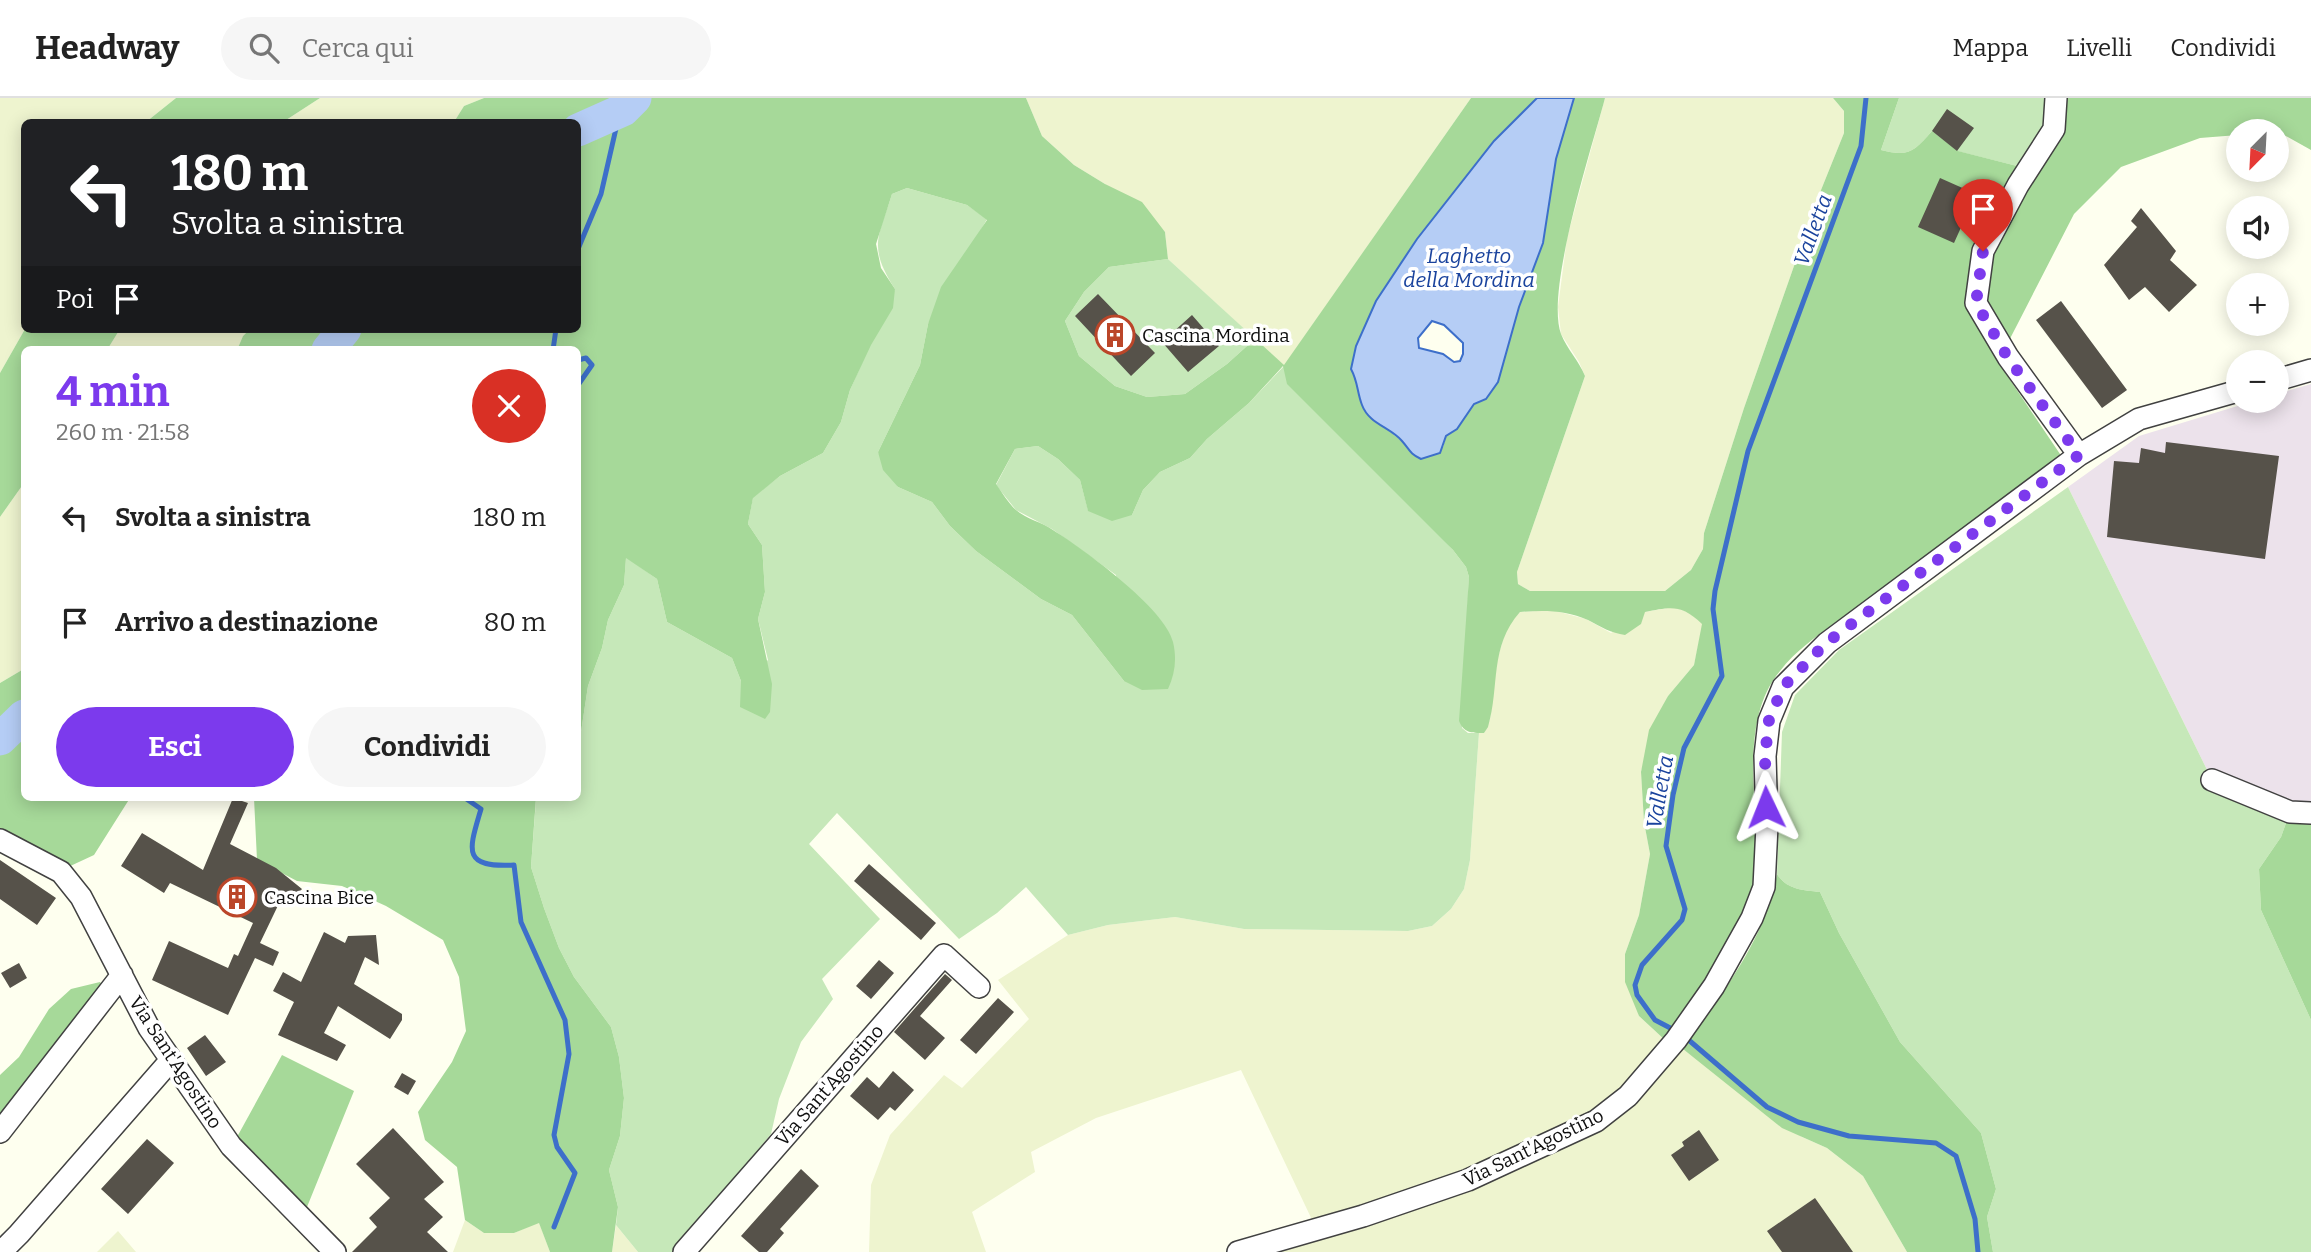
<!DOCTYPE html>
<html lang="it">
<meta charset="utf-8">
<style>
body{margin:0;font-family:Bitter,serif;background:#f6f6f6;color:#222;height:100vh;display:flex;flex-direction:column;font-size:26px;white-space:nowrap}
*{box-sizing:border-box;margin:0}
p{font-size:23px;color:#767676}
.icon{flex:none;width:38px;height:38px;fill:none;stroke:currentColor;stroke-width:2;stroke-linecap:round;stroke-linejoin:round}
.map{position:relative;flex:1;overflow:hidden}
.details{position:absolute;left:21px;top:248px;width:560px;height:455px;display:flex;flex-direction:column;background:#fff;border-radius:10px;box-shadow:0 4px 18px #0003}
.details>*{flex:none}
.hud{position:absolute;left:21px;top:21px;width:560px;height:214px;border-radius:10px;box-shadow:0 4px 18px #0003;background:#202124;color:#fff;overflow:hidden}
.needle{width:46px;rotate:204deg}
.controls{position:absolute;left:2226px;top:21px;display:grid;gap:14px}
.controls a{display:grid;place-items:center;width:63px;height:63px;border-radius:50%;background:#fff;box-shadow:0 4px 18px #0003;font-size:35px}
.pin{position:absolute;display:grid;place-items:center;width:60px;height:60px;color:#fff;margin:-72px -30px;border-radius:50% 50% 50% 0;rotate:-45deg;box-shadow:0 0 7px #0007}
.pin .icon{rotate:45deg}
.me{position:absolute;width:77px;margin:-38px;rotate:358deg;stroke-linejoin:round;filter:drop-shadow(0 0 5px #0008)}
.turn{display:flex;align-items:center;gap:24px;height:147px;padding:0 35px;font-size:32px}
.turn .icon{width:91px;height:91px;stroke-width:2.5}
.turn b{display:block;font-size:49px;line-height:60px}
.then{display:flex;align-items:center;height:66px;padding:0 35px;background:#0003;gap:14px;font-size:26px}
.round{display:grid;place-items:center;flex:none;width:74px;height:74px;border-radius:37px;background:#f6f6f6}
.headline{display:flex;align-items:center;justify-content:space-between;height:119px;padding:0 35px}
h1{font-size:42px;font-weight:700;line-height:52px;color:#7c3aed}
.cta{display:flex;gap:14px;margin-top:auto;padding:14px 35px}
.cta a{flex:1;height:80px;border-radius:42px;background:#7c3aed;color:#fff;font-size:28px;font-weight:700;line-height:80px;text-align:center}
.cta a+a{background:#f6f6f6;color:#222}
ul{padding:0;list-style:none}
li{display:flex;align-items:center;gap:21px;height:105px;padding:0 35px}
li div{flex:1}
li b{display:block;font-size:26px}
li em{font-style:normal}
header{display:flex;align-items:center;gap:42px;box-sizing:border-box;height:98px;padding:0 35px;background:#fff;border-bottom:2px solid #e0e0e0}
header strong{font-size:33px}
nav{display:flex;gap:38px;margin-inline-start:auto;font-size:24px}
.search{width:490px;height:63px;background:#f6f6f6;display:flex;align-items:center;gap:18px;box-sizing:border-box;padding:0 24px;border-radius:38px;color:#767676;font-size:26px}
.map>svg:first-child{display:block}
.industrial{fill:#ece2eb}
.farmland{fill:#eef4cf}
.green{fill:#c6e8b9}
.forest{fill:#a6d999}
.water{fill:#b5cdf5;stroke:#3d6fca;stroke-width:2;fill-rule:evenodd}
.lines{fill:none;stroke-linecap:round;stroke-linejoin:round}
.stream{stroke:#3d6fca;stroke-width:5}
.river{stroke:#b5cdf5;stroke-width:33}
.building{fill:#56524a}
.minor-casing{stroke:#414141;stroke-width:24}
.minor{stroke:#fff;stroke-width:21}
.route{stroke:#7c3aed;stroke-width:12;stroke-dasharray:0 21.6}
.labels{text-anchor:middle;stroke-width:7;stroke-linejoin:round;paint-order:stroke}
.poi-label{font-size:19px;fill:#0e0e0e;stroke:#fff;text-anchor:start}
.street-label{font-size:19px;fill:#0e0e0e;stroke:#fff}
.water-label{font-size:21px;font-style:italic;fill:#1a439d;stroke:#fff}
</style>
<header>
<strong>Headway</strong>
<div class="search"><svg class="icon" aria-label="search" viewBox="0 0 24 24"><circle cx="10" cy="10" r="6"/><path d="M15 15l6 6"/></svg>Cerca qui</div>
<nav><a>Mappa</a><a>Livelli</a><a>Condividi</a></nav>
</header>
<div class="map">
<svg width="2311" height="1154" viewBox="0 0 2311 1154">
<rect width="100%" height="100%" fill="#feffef"/>
<path class="industrial" d="M2311 286V715L2212 682 2068 389 2139 338 2254 303H2277V296Z"/>
<path class="farmland" d="M0 0H176L146 24H24L25 231 0 275Z
M320 0H484L464 8 454 24H283Z
M1026 0H1471L1284 268 1168 161 1165 134 1105 86 1074 67 1042 38Z
M1605 0H1833L1844 13V35L1819 97 1744 310 1704 435 1703 451 1691 472 1665 493H1530L1518 486 1517 474 1585 278 1579 264 1561 236 1558 209 1567 140Z
M120 231H250L243 238 237 252H107Z
M24 385V567L22 572 0 585V419Z
M1673 509 1691 515 1703 526 1694 567 1668 598 1641 673 1644 724 1650 756 1639 817 1625 856 1639 918 1666 943 1625 990 1592 1014 1472 1072 1314 1126 1241 972 1096 1020 1031 1054 1035 1074 972 1114 986 1154H869L871 1087 890 1037 944 977 962 990 1029 921 998 882 1068 837 1108 827 1175 819 1244 831 1408 833 1432 828 1451 811 1464 791 1470 762 1479 635H1484L1490 621 1495 569 1507 528 1520 514 1552 512 1586 521 1611 535 1645 514Z
M1683 951 1802 1039 1827 1050 1863 1078 1907 1154H1262L1628 1009 1657 982Z
M465 1122 484 1135H514L539 1124 550 1154H453Z
M616 1127 638 1154H612Z
M118 1133 136 1154H97Z"/>
<path class="green" d="M1899 0H2052L2047 19 2021 69 1957 53 1932 33C1914 54 1908 59 1881 52Z
M907 90 967 107 987 121 928 226 920 267 878 354 898 389 932 404 950 428 976 453 1041 501 1072 517 1124 583 1116 477 1052 431 1016 412 996 387 1015 351 1038 348 1058 361 1080 382 1088 412 1132 417 1143 392 1160 374 1190 360 1207 341 1249 305 1284 268 1453 452 1466 469 1469 479 1462 630 1468 635H1479L1470 762 1464 791 1451 811 1432 828 1408 833 1244 831 1175 819 1108 827 1068 837 1026 789 997 815 959 841 837 715 809 746 880 821 822 881 833 901 801 944 779 1001 771 1036 674 1154H638L616 1127 618 1109 609 1072 620 1038 624 1000 619 959 611 929 574 879 559 850 544 810 531 769 536 702V700H578V644L581 634 588 588 602 550 608 522 624 487 626 459 657 481 667 524 732 560 741 583 768 562 758 521 765 494 762 447 748 426 753 399 780 378 823 355 841 324 850 292 895 191C868 149 878 140 892 96Z
M1168 161 1262 247 1247 248 1227 266 1185 296 1147 299 1115 288 1079 258 1065 223 1084 194 1109 169Z
M2068 389 2212 682 2290 714 2281 739 2259 771 2261 812 2311 922V1154H1993L1987 1119 1996 1091 1981 1035 1900 944 1839 835 1820 794C1803 792 1787 792 1777 776L1782 634 1795 597 1839 552Z"/>
<path class="forest" d="M176 0H320L283 24H146Z
M484 0H1026L1042 38 1074 67 1105 86 1142 104 1165 134 1168 161 1109 169 1084 194 1065 223 1079 258 1115 288 1147 299 1185 296 1227 266 1247 248 1262 247 1284 267 1471 0H1537L1494 43 1417 141 1376 203 1356 248 1351 271 1358 283 1359 295 1389 333 1403 344 1443 349 1446 338 1457 331 1474 306 1486 301 1498 284 1519 209 1543 145 1556 61 1574 0H1605C1592 50 1545 192 1561 236 1567 251 1579 263 1585 278L1517 474 1518 486 1530 493H1665L1691 472 1703 451 1704 435 1744 310 1819 97 1844 35V13L1833 0H1899L1881 52C1908 59 1914 54 1932 33L1958 53 2021 69 2047 19 2052 0H2311V52L2277 33H2238V37L2200 40 2121 69 2074 116 1998 264 2062 359 1836 524C1816 539 1795 553 1780 573 1749 610 1752 666 1755 711 1756 735 1760 762 1754 786 1739 844 1699 895 1666 943L1639 918 1625 884V856L1639 817 1650 756 1644 724 1641 674 1649 632 1668 598 1694 567 1702 526C1681 506 1671 509 1645 514L1641 526 1625 537C1611 535 1601 529 1588 522 1566 512 1544 512 1520 514 1489 549 1500 588 1488 629L1484 635C1471 635 1464 635 1459 623L1469 479 1466 469 1453 452 1287 286 1283 268 1249 305 1207 341 1190 360 1160 374 1143 392 1132 417 1112 423 1088 413 1080 382 1058 361 1038 348 1015 351 996 386C1002 394 1008 405 1016 412 1026 421 1042 424 1053 432 1083 451 1165 510 1173 544 1177 561 1175 576 1168 591L1142 592 1124 583 1072 517 1041 501 976 453 950 428 932 404 898 389 883 372 878 354 920 267 928 226 941 189 987 122 967 107 907 90 892 96 876 146 881 170 895 191 893 210 871 247 850 292 841 324 823 355 780 378 753 400 748 426 762 447 765 494 758 521 772 586 770 614 765 621 740 609 741 583 732 560 667 524 657 481 626 460 624 487 608 522 602 550 588 588 581 634 578 644V252H237L243 238 250 231H578V24H454L464 8Z
M25 231H120L107 252H24V385L0 419V275Z
M24 567V700H130L94 757 66 770 0 733V585L22 572Z
M254 700H536L531 769 544 810 559 850 574 879 611 929 619 959 624 1000 620 1038 609 1072 618 1109 612 1154H550L539 1125 514 1135H484L465 1122 457 1069 425 1042 418 1014 452 964 466 933 459 879 443 842 386 808 342 788 297 783 257 762Z
M2290 714 2311 715V922L2261 812 2259 771 2281 739Z
M1777 776C1787 792 1803 792 1820 794L1839 835 1900 944 1981 1035 1996 1091 1987 1119 1993 1154H1907L1863 1078 1827 1050 1782 1030 1683 951C1720 898 1766 841 1777 776Z
M100 884 107 894 0 1025V977L19 959 49 911 71 891Z
M282 957 354 993 307 1109 237 1039Z"/>
<path class="water" d="M1537 0H1574L1556 61 1543 145 1519 209 1498 284 1486 301 1474 306 1457 331 1446 338 1440 355 1421 361C1409 355 1410 352 1402 343 1390 329 1369 326 1362 307 1357 294 1358 284 1351 271L1356 248 1376 203 1417 141 1494 43ZM1432 223 1444 227 1463 245V256L1460 263 1454 264 1443 256 1419 250 1418 240Z"/>
<g class="lines">
<path class="stream" d="M578 151 601 96 620 13
M553 252 556 231
M578 262 586 260 592 267 578 287
M465 700 481 711C469 752 461 770 514 767L521 824 565 922 569 956 554 1037 557 1049 575 1075 554 1129
M1676 933 1655 922 1637 897 1635 887 1642 867 1682 822 1685 811 1666 748 1673 697 1684 650 1722 578 1713 511 1715 493 1748 353 1861 48 1866 0
M1684 938 1767 1009 1798 1024 1849 1038 1936 1045 1956 1058 1975 1121 1978 1154"/>
<path class="river" d="M578 32 623 12 635 0
M328 252 345 231
M0 641 24 618"/>
</g>
<path class="building" d="M1947 11 1974 30 1957 53 1932 33Z
M1940 80 1976 96 1954 145 1918 129Z
M2141 110 2176 153 2170 162 2197 187 2169 214 2145 189 2129 202 2104 167 2137 129 2131 123Z
M1098 196 1155 255 1131 278 1075 218Z
M2061 203 2127 292 2102 310 2036 222Z
M1192 217 1219 248 1188 274 1162 244Z
M2166 344 2279 358 2265 461 2107 439 2114 363 2139 365 2141 350 2165 355Z
M233 700 248 705 230 746 276 770 302 791 293 802 284 795 260 845 279 854 273 868 255 860 228 917 152 882 169 843 228 870 234 856 238 858 253 825 170 785 164 795 121 768 142 735 203 772Z
M0 762 56 800 37 827 0 801Z
M869 766 936 825 921 842 854 783Z
M324 834 345 845 348 838 376 837 379 867 365 859 354 886 402 916V922L390 941 338 908 324 935 346 947 337 963 278 937 294 904 273 893 283 874 301 884Z
M879 862 894 875 871 901 856 888Z
M19 865 27 880 10 890 1 875Z
M945 876 952 882 920 918 945 940 925 962 894 934Z
M998 900 1014 914 976 956 960 942Z
M205 937 226 964 206 978 187 950Z
M893 973 914 992 895 1013 890 1009 878 1022 850 998 867 979 879 990Z
M402 975 416 983 408 997 394 989Z
M393 1030 444 1084 424 1101 443 1119 427 1134 448 1154H352L377 1129 369 1120 390 1100 356 1066Z
M1699 1032 1719 1062 1689 1083 1671 1057 1684 1048 1682 1044Z
M147 1041 174 1065 128 1116 101 1091Z
M801 1071 819 1088 780 1131 784 1135 767 1154H759L741 1138Z
M1815 1100 1853 1154H1782L1767 1133Z"/>
<g class="lines">
<defs>
<path id="minor" d="M2056 0 2054 31 2018 87 1983 153 1976 205 2008 259 2079 357
M2277 282 2311 272
M2212 682 2290 714 2311 715
M0 742 61 774 81 799 149 930 231 1048 335 1154
M0 1034 122 877
M1 1154 19 1136 171 962
M684 1154 944 857 979 889
M1238 1154 1363 1118 1468 1082 1596 1023 1628 998 1676 942 1714 888 1752 820 1764 789 1767 728 1765 658 1769 623 1783 589 1827 545 2079 357 2139 321 2238 293"/>
</defs>
<use href="#minor" class="minor-casing"/>
<use href="#minor" class="minor"/>
</g>
<g class="lines">
<path class="route" d="M1766 709 1765 658 1769 622 1783 589 1826 545 2079 357 2008 260 1976 205 1983 153"/>
</g>
<defs>
<symbol id="building-ring" viewBox="-11 -11 22 22"><circle r="9.5" fill="#fff" stroke="#bb4629" stroke-width="1.5"/><path d="M-4-6H4V6H1V3H-1V6H-4ZM-2.5-4.3h1.7v1.8h-1.7ZM.8-4.3h1.7v1.8H.8ZM-2.5-1h1.7V.8h-1.7ZM.8-1h1.7V.8H.8Z" fill="#bb4629"/></symbol>
</defs>
<g fill-rule="evenodd">
<use href="#building-ring" x="1093" y="215" width="44" height="44"/>
<use href="#building-ring" x="215" y="777" width="44" height="44"/>
</g>
<g class="labels">
<g class="poi-label">
<text x="1142" y="244">Cascina Mordina</text>
<text x="264" y="806">Cascina Bice</text>
</g>
<g class="street-label">
<text transform="translate(176 964) rotate(57)" y="7">Via Sant'Agostino</text>
<text transform="translate(829 987) rotate(-49)" y="7">Via Sant'Agostino</text>
<text transform="translate(1533 1049) rotate(-26)" y="7">Via Sant'Agostino</text>
</g>
<g class="water-label">
<text transform="translate(1813 132) rotate(-70)" y="7">Valletta</text>
<text x="1469" y="165">Laghetto<tspan x="1469" dy="24">della Mordina</tspan></text>
<text transform="translate(1660 694) rotate(-80)" y="7">Valletta</text>
</g>
</g>
</svg>
<div class="controls">
<a><svg class="needle" viewBox="-14 -14 28 28"><path d="M0-13l5 13h-10z" fill="#e53935"/><path d="M0 13l5-13h-10z" fill="#767676"/></svg></a>
<a><svg class="icon" aria-label="sound" viewBox="0 0 24 24"><path d="M4 9h4l5-4v14l-5-4H4zM17 9q2 3 0 6"/></svg></a>
<a>+</a>
<a>−</a>
</div>
<div class="pin" style="left:1983px;top:153px;background:#d93025"><svg class="icon" aria-label="arrive" viewBox="0 0 24 24"><path d="M6 21V4h12l-3 4 3 4H6"/></svg></div>
<svg class="me" style="left:1766px;top:709px" viewBox="-20 -20 40 40"><path d="M0-17L14 15 0 8-14 15z" fill="#7c3aed" stroke="#fff" stroke-width="4"/></svg>
<div class="hud">
<div class="turn"><svg class="icon" aria-label="left" viewBox="0 0 24 24"><path d="M17 20v-9H6M10 6l-5 5 5 5"/></svg><div><b>180 m</b>Svolta a sinistra</div></div>
<div class="then">Poi<svg class="icon" aria-label="arrive" viewBox="0 0 24 24"><path d="M6 21V4h12l-3 4 3 4H6"/></svg></div>
</div>
<section class="details">
<div class="headline"><div><h1>4 min</h1><p>260 m · 21:58</p></div><a class="round" style="background:#d93025;color:#fff"><svg class="icon" aria-label="close" viewBox="0 0 24 24"><path d="M6 6l12 12M18 6L6 18"/></svg></a></div>
<ul>
<li><svg class="icon" aria-label="left" viewBox="0 0 24 24"><path d="M17 20v-9H6M10 6l-5 5 5 5"/></svg><div><b>Svolta a sinistra</b></div><em>180 m</em></li>
<li><svg class="icon" aria-label="arrive" viewBox="0 0 24 24"><path d="M6 21V4h12l-3 4 3 4H6"/></svg><div><b>Arrivo a destinazione</b></div><em>80 m</em></li>
</ul>
<div class="cta"><a>Esci</a><a>Condividi</a></div>
</section>
</div>
